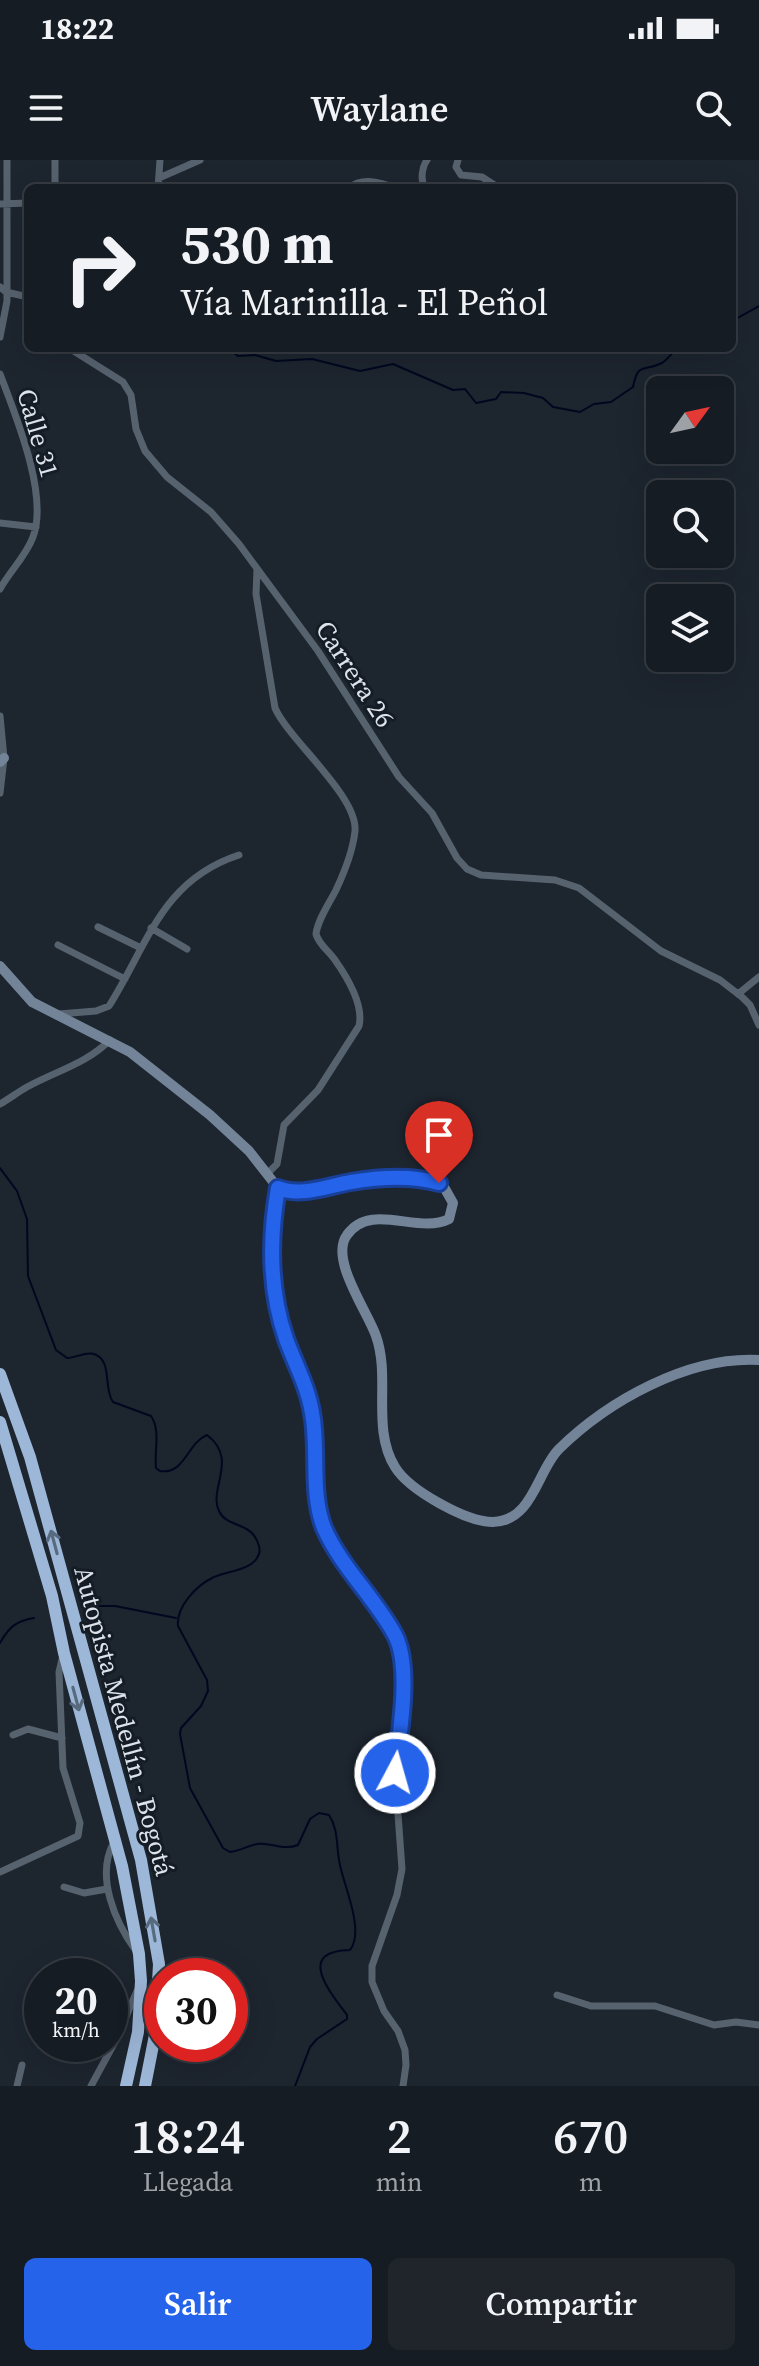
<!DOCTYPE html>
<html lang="es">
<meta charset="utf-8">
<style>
body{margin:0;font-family:"Source Serif 4",serif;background:#1f252b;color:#f1f3f6;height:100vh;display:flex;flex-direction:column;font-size:30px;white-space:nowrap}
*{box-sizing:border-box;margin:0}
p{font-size:26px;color:#9ea1a6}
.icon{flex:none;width:44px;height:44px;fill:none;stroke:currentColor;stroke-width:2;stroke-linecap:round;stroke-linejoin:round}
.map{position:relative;height:1926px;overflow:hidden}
.details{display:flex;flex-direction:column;background:#161c23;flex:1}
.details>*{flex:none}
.top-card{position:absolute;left:24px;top:24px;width:712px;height:168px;border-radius:12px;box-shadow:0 8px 32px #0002,0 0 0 2px #353a41;background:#161c23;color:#f1f3f6;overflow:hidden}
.needle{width:52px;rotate:57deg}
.controls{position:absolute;left:646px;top:216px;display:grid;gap:16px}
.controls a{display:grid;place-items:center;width:88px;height:88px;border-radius:12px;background:#161c23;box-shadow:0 8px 32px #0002,0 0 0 2px #353a41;font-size:40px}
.speed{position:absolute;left:24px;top:1798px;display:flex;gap:16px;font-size:40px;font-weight:700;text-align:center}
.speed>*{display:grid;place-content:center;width:104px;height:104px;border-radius:50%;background:#161c23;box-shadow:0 8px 32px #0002,0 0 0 2px #353a41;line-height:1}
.speed small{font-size:20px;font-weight:400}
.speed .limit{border:12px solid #d22;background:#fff;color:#111}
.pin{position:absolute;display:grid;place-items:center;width:68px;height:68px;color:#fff;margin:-82px -34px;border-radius:50% 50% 50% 0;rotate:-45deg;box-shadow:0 0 8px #0007}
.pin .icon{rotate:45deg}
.me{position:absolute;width:88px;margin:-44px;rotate:6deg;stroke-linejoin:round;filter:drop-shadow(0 0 6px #0008)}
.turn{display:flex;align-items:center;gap:28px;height:168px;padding:0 24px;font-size:36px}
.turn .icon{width:104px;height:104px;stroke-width:2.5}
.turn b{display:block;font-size:56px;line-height:68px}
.eta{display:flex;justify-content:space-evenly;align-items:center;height:136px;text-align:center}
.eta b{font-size:48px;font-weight:600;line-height:56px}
.primary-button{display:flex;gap:16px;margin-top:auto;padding:16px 24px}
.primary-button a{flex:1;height:92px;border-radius:12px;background:#2563eb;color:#fff;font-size:32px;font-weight:600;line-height:92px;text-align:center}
.primary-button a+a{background:#1f252b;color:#f1f3f6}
.status{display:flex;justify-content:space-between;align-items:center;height:56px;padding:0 40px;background:#161c23;direction:ltr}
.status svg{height:22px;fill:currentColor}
header{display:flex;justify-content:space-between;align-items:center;height:104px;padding:0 24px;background:#161c23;font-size:36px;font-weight:600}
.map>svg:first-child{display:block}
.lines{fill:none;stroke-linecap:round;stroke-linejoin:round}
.stream{stroke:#000820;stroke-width:2}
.street{stroke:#57626f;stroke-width:7}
.secondary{stroke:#738499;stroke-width:10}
.highway{stroke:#9db7d8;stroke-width:12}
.oneway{stroke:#586a7e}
.route-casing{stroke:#184099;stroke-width:20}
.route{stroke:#2563eb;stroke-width:14}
.labels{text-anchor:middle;stroke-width:6;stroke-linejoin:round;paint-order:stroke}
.street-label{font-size:26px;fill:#dee3ea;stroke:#141c25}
</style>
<div class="status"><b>18:22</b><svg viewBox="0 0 49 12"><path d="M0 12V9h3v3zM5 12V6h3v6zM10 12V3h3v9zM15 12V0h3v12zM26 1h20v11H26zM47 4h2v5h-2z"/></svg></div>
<header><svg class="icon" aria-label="menu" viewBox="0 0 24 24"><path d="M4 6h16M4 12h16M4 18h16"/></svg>Waylane<svg class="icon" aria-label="search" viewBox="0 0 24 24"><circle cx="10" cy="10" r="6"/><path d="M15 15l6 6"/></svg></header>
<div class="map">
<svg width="759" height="1926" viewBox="0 0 759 1926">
<rect width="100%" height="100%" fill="#1d252f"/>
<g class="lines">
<path class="stream" d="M732 161 759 146
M154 188 161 191 176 188
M227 188 238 196 255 195 276 201 312 199 360 211 393 204 453 230 465 229 476 243 496 239 501 232 524 233 543 238 553 247 580 252 594 244 611 242 633 227C638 201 644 212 662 203 667 200 673 192 677 188
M0 1008 17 1031 27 1059 28 1116 56 1190 67 1198C76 1198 86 1191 94 1194 113 1200 103 1229 113 1242L151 1256C161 1271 154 1290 156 1308L160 1311C185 1315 187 1283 207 1275 239 1299 208 1329 219 1351 227 1369 252 1360 259 1386 260 1391 260 1393 257 1398 249 1411 226 1411 212 1418 196 1426 176 1447 178 1466L207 1520 208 1531 201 1546 181 1568 180 1574 190 1628 223 1688 230 1692C239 1691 248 1686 257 1684 272 1682 283 1691 298 1685L310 1659 319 1653 329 1655C339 1670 336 1688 340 1705 344 1726 365 1771 350 1790 296 1791 329 1831 347 1855V1859L317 1879 310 1887 295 1926
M87 1446H115L176 1458
M0 1483C9 1467 16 1461 34 1458"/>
<path class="street" d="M458 0 456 7 461 15 482 17 499 28
M159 18 200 0
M55 28V0
M158 28 160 0
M349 28C362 17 380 22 395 28
M425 28C420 20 422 7 427 0
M0 44 28 43
M0 127 6 132 28 137
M0 177 7 141V0
M69 188 123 222 131 235 136 269 145 291 167 317 211 352 239 384 318 491 399 617 432 653 457 698 467 709 481 715 555 720 579 728 661 791 720 820 742 837 750 845 759 865
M0 214C15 254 49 335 33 377 26 396 10 411 0 429
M0 363 36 367
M257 410 256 434 275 548C289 580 358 636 355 671 353 690 344 713 336 730 329 744 318 759 316 774 319 785 329 791 335 800 347 817 364 845 359 866L318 930 284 965 277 1004 267 1014
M0 556 4 598 0 633
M98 767 141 788
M151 768 187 789
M58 785 125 819
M738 834 759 817
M59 854 96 851 109 846C148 784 162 720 239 695
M0 944C9 939 18 932 27 927 56 911 86 904 110 880
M278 1028 274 1050 273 1134 287 1181 307 1230 312 1252 318 1339 324 1368 399 1484 404 1532 395 1613 402 1709 397 1735 372 1806V1822L384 1851 398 1871 405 1890 406 1905 403 1926
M13 1575 28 1569 62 1578
M114 1682C95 1716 115 1762 136 1791
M0 1712 78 1676 80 1663 63 1608 59 1512 62 1499
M64 1727 84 1733 107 1729
M557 1835 591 1846H655L714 1865 736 1862 759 1865
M17 1926 22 1905
M91 1926 116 1880 137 1831"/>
<path class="secondary" d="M0 602 4 598
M0 806 32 842 130 892 210 955 249 991 278 1028 287 1032H302L355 1021 405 1018 423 1019 444 1027 453 1043 449 1059C418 1075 371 1041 347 1075 329 1099 368 1152 376 1176 391 1218 371 1268 395 1307 409 1330 466 1362 493 1362 533 1361 537 1311 559 1289 608 1241 688 1196 759 1200"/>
<path class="highway" d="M0 1214 30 1297 141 1700 159 1804 155 1875 145 1926
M0 1262 52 1436 64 1493 122 1706 139 1794 141 1821 138 1872 126 1926"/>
</g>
<defs><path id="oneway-shaft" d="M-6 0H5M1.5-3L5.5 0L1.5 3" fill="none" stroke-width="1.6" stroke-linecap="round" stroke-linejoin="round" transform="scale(2)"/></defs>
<g class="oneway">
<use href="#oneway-shaft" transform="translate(54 1382) rotate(-105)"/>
<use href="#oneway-shaft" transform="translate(76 1539) rotate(75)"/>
<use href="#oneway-shaft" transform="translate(153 1769) rotate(-100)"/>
</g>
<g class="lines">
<defs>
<path id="route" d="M395 1613C399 1576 412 1508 395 1475 375 1438 341 1407 324 1368 310 1333 319 1290 312 1253 308 1227 295 1204 286 1179 269 1130 269 1079 278 1028 301 1037 327 1026 351 1022 380 1017 411 1015 439 1023"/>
</defs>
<use href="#route" class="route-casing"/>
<use href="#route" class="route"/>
</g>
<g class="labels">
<g class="street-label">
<text transform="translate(38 273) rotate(74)" y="9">Calle 31</text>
<text transform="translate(355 514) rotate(57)" y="9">Carrera 26</text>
<text transform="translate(124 1561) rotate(75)" y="9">Autopista Medellín - Bogotá</text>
</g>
</g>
</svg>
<div class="controls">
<a><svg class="needle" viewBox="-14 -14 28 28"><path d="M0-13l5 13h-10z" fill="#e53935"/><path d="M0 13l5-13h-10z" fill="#9ea1a6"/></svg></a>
<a><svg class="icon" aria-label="search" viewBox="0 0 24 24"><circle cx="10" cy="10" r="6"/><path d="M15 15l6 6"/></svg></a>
<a><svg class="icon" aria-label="layers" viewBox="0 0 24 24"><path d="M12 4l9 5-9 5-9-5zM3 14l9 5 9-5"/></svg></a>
</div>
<div class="speed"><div>20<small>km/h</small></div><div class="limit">30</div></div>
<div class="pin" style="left:439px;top:1023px;background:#d93025"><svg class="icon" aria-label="arrive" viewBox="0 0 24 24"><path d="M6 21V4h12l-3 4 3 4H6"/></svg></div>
<svg class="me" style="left:395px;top:1613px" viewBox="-20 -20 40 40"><circle r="17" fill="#2563eb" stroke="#fff" stroke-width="3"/><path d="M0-11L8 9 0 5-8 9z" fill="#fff"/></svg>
<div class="top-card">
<div class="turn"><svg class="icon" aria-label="right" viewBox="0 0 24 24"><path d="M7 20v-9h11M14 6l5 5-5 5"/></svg><div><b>530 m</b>Vía Marinilla - El Peñol</div></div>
</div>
</div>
<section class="details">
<div class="eta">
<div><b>18:24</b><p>Llegada</p></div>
<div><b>2</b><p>min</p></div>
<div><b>670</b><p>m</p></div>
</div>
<div class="primary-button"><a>Salir</a><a>Compartir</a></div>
</section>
